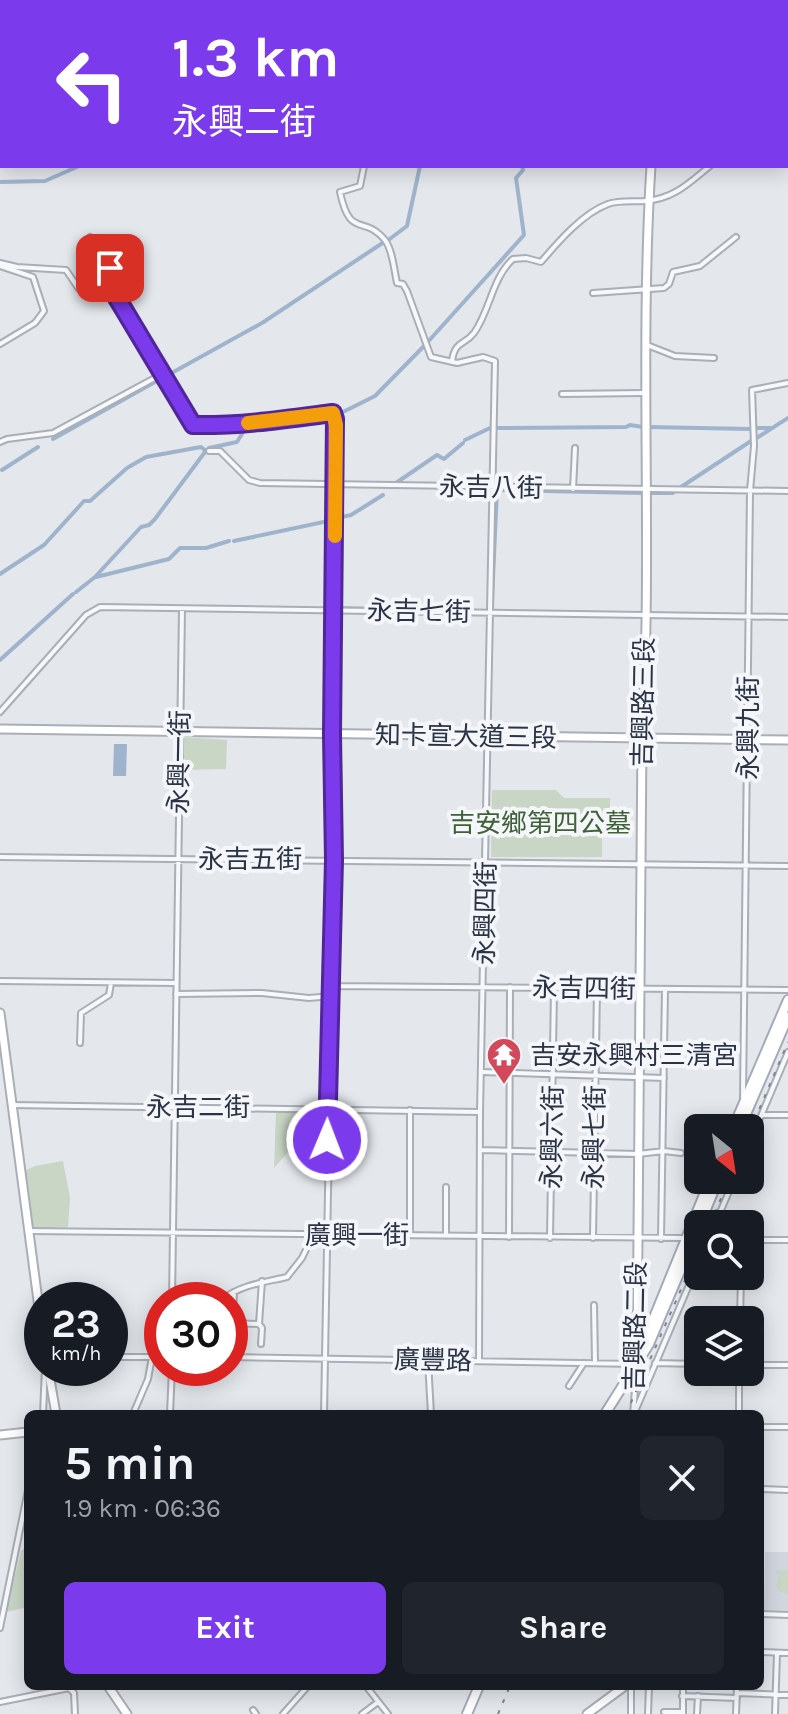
<!DOCTYPE html>
<meta charset="utf-8">
<style>
body{margin:0;font-family:Karla,"Noto Sans TC",sans-serif;background:#20242c;color:#f1f3f6;height:100vh;display:flex;flex-direction:column;font-size:30px;white-space:nowrap}
*{box-sizing:border-box;margin:0}
p{font-size:26px;color:#9ea1a6}
.icon{flex:none;width:44px;height:44px;fill:none;stroke:currentColor;stroke-width:2;stroke-linecap:round;stroke-linejoin:round}
.map{position:relative;flex:1;overflow:hidden}
.side{position:absolute;left:24px;top:1410px;width:740px;height:280px;display:flex;flex-direction:column;background:#171b24;border-radius:12px;box-shadow:0 4px 20px #0003}
.side>*{flex:none}
.hud{position:absolute;left:0px;top:0px;width:788px;height:168px;box-shadow:0 4px 20px #0003;background:#7c3aed;color:#fff;overflow:hidden}
.needle{width:52px;rotate:150deg}
.tools{position:absolute;left:684px;top:1114px;display:grid;gap:16px}
.tools a{display:grid;place-items:center;width:80px;height:80px;border-radius:12px;background:#171b24;box-shadow:0 4px 20px #0003;font-size:40px}
.speed{position:absolute;left:24px;top:1282px;display:flex;gap:16px;font-size:40px;font-weight:700;text-align:center}
.speed>*{display:grid;place-content:center;width:104px;height:104px;border-radius:50%;background:#171b24;box-shadow:0 4px 20px #0003;line-height:1}
.speed small{font-size:20px;font-weight:400}
.speed .limit{border:12px solid #d22;background:#fff;color:#111}
.pin{position:absolute;display:grid;place-items:center;width:68px;height:68px;color:#fff;margin:-34px;border-radius:16px;box-shadow:0 4px 12px #0006}
.me{position:absolute;width:88px;margin:-44px;rotate:1deg;stroke-linejoin:round;filter:drop-shadow(0 0 6px #0008)}
.turn{display:flex;align-items:center;gap:28px;height:168px;padding:0 40px;font-size:36px}
.turn .icon{width:104px;height:104px;stroke-width:2.5}
.turn b{display:block;font-size:56px;line-height:68px}
.round{display:grid;place-items:center;flex:none;width:84px;height:84px;border-radius:12px;background:#20242c}
.headline{display:flex;align-items:center;justify-content:space-between;height:136px;padding:0 40px}
h1{font-size:48px;font-weight:700;line-height:60px}
.primary-button{display:flex;gap:16px;margin-top:auto;padding:16px 40px}
.primary-button a{flex:1;height:92px;border-radius:12px;background:#7c3aed;color:#fff;font-size:32px;font-weight:700;line-height:92px;text-align:center}
.primary-button a+a{background:#20242c;color:#f1f3f6}
.map>svg:first-child{display:block}
.built{fill:#d2d6de}
.green{fill:#c9d6c5}
.water{fill:#9fb4cc}
.lines{fill:none;stroke-linecap:round;stroke-linejoin:round}
.stream{stroke:#9fb4cc;stroke-width:2}
.canal{stroke:#9fb4cc;stroke-width:4}
.street-casing{stroke:#a9aeb7;stroke-width:8}
.secondary-casing{stroke:#a9aeb7;stroke-width:11}
.primary-casing{stroke:#a3abb8;stroke-width:12}
.street{stroke:#f7f8fa;stroke-width:4}
.secondary{stroke:#fff;stroke-width:7}
.primary{stroke:#fff;stroke-width:8}
.rail{stroke:#7d8696;stroke-width:2;stroke-dasharray:4 8;stroke-linecap:butt}
.route-casing{stroke:#51269a;stroke-width:20}
.route{stroke:#7c3aed;stroke-width:14}
.slow{stroke:#f59e0b;stroke-width:14}
.labels{text-anchor:middle;stroke-width:8;stroke-linejoin:round;paint-order:stroke}
.street-label{font-size:26px;fill:#2b3445;stroke:#f4f6f9}
.park-label{font-size:26px;fill:#3f6138;stroke:#f4f6f9}
.poi-label{font-size:26px;fill:#2b3445;stroke:#f4f6f9;text-anchor:start}
</style>
<div class="map">
<svg width="788" height="1714" viewBox="0 0 788 1714">
<rect width="100%" height="100%" fill="#e4e7ec"/>
<path class="built" d="M765 1552H788V1611L764 1610Z"/>
<path class="green" d="M181 737 227 740 226 769 180 770Z
M492 790H556L564 798H610V824L602 825V857H491Z
M276 1110 324 1111 274 1168Z
M63 1161 70 1198 68 1227 33 1228 24 1171 35 1166Z
M28 1546V1607L6 1612 21 1551Z
M777 1570H788V1594L780 1592 776 1586 779 1574 776 1573Z"/>
<path class="water" d="M114 744H127L126 776H113Z"/>
<g class="lines">
<path class="stream" d="M0 83 2 81
M0 1699 66 1686"/>
<path class="canal" d="M75 0V2
M580 2 582 0
M720 2 722 0
M786 34H788
M0 182 45 181 79 166
M387 241 407 226 420 166
M426 344 524 235 516 178 523 170 522 166
M168 375 262 323 384 242
M339 414 375 396 425 345
M649 427 750 429
M494 428 626 427 630 425 643 427
M755 428H770
M53 439 164 377
M755 439 788 418
M465 440 490 428
M209 448 237 442 245 429 331 418
M2 470 38 447
M393 485 437 455 444 459 463 443
M678 489 751 441
M649 493H673
M337 518 351 515 383 495
M234 541 333 520
M0 574 44 545 84 501H90L127 468 146 457 201 447 206 451
M96 577 169 559 180 548H206L229 541
M76 592 95 577 141 527 149 525 155 519 205 452
M492 600 497 490 642 493
M338 608 408 610
M0 660 73 594"/>
<defs>
<path id="street" d="M73 0V2
M385 0 386 2
M24 2V0
M107 2 110 0
M298 2V0
M0 24H2
M0 79 2 77
M786 124 788 122
M364 166 360 186 340 192C350 240 364 214 385 240 393 251 394 270 397 283L403 284 407 291 431 357 457 363 483 357 495 361 480 1112 479 1361
M90 237 107 250 117 298 193 425C239 427 288 419 333 413L335 419 332 734 334 860 324 1414
M0 263 17 267 66 270 79 289 113 286
M0 266 33 277 44 311 35 323 0 344
M593 293 664 288 669 284 673 272 700 266 736 237
M647 345 675 356 714 358
M452 361C455 340 464 346 474 333 490 311 492 278 513 259L526 258 541 262C558 242 583 213 608 204 619 200 633 202 645 201 674 199 689 183 710 166
M562 394 644 393
M0 442 7 439 53 433 164 373
M209 451H220L249 480 260 483 788 491
M573 489 575 448
M0 712 86 615 100 607 788 617
M0 857 788 866
M0 981 176 983
M332 986 788 990
M176 994 262 993 309 998 332 996
M80 1043 81 1013 109 995 111 983
M483 1072 664 1078
M743 1097 750 491 754 446 752 390 788 383
M12 1105 480 1112
M410 1110V1235
M762 1115H788
M750 1142 788 1052
M481 1150 638 1154 664 1151 681 1153
M446 1187V1236
M715 1224 734 1180
M29 1231 684 1238
M509 1237 510 987
M550 1238 554 989
M593 1238 597 988
M661 1239 665 989
M750 1240H788
M172 1300 182 609
M222 1300C239 1285 266 1282 287 1277L302 1258 313 1235
M594 1305 595 1362
M740 1320 741 1276
M233 1323 258 1324
M261 1344 262 1328 259 1324 262 1281
M110 1357H162
M230 1357 637 1364 633 1414
M231 1357 234 1292
M428 1361 431 1414
M655 1363 698 1364
M750 1365H788
M569 1386 584 1363
M43 1414 45 1368
M104 1414H107
M133 1414 148 1379 152 1357
M170 1414 172 1368
M634 1414 698 1264
M739 1414V1372
M760 1427H788
M760 1489 788 1490
M760 1614 788 1615
M0 1628 28 1490
M760 1652 788 1653
M366 1686 388 1714
M683 1686V1714
M737 1693 788 1695
M682 1696 737 1698
M0 1702 69 1688 74 1693 75 1714
M253 1710 256 1714
M664 1712H683
M283 1714 308 1686
M362 1714 378 1702
M631 1714V1686
M648 1714 649 1686
M697 1714 698 1696
M736 1714 737 1686
M775 1714 777 1653"/>
<path id="secondary" d="M660 2V0
M0 729 788 740
M0 1013 42 1331
M637 1362 642 738C653 548 639 356 651 166
M48 1368 56 1414
M0 1435 28 1432
M108 1686 127 1714
M587 1714 625 1686"/>
<path id="primary" d="M733 1128 788 1000
M740 1128 788 1017
M700 1224 718 1180
M642 1352 644 1342 710 1180
M605 1414 649 1344 698 1229
M467 1714 479 1686"/>
</defs>
<use href="#street" class="street-casing"/>
<use href="#secondary" class="secondary-casing"/>
<use href="#primary" class="primary-casing"/>
<use href="#street" class="street"/>
<use href="#secondary" class="secondary"/>
<use href="#primary" class="primary"/>
<path class="rail" d="M750 1131 788 1042
M710 1224 729 1180
M626 1414 698 1251
M498 1714 510 1686"/>
</g>
<g class="lines">
<defs>
<path id="route" d="M110 268 117 298 193 425C241 426 287 419 333 413L335 419 332 734 334 860 327 1140"/>
</defs>
<use href="#route" class="route-casing"/>
<use href="#route" class="route"/>
<path class="slow" d="M248 423 333 413 336 425 335 536"/>
</g>
<defs>
<symbol id="temple-pin" viewBox="-11 -11 22 30"><path d="M0 17L-7.5 6A9.5 9.5 0 1 1 7.5 6Z" fill="#d1495b" stroke="#f4f6f9"/><path d="M0-6L5-2H3V0L6.5 2.5H4V6H1.5V3h-3V6H-4V2.5H-6.5L-3 0V-2H-5Z" fill="#fff"/></symbol>
</defs>
<g fill-rule="evenodd">
<use href="#temple-pin" x="484" y="1035" width="40" height="54"/>
</g>
<g class="labels">
<g class="street-label">
<text transform="translate(491 487) rotate(1)" y="9">永吉八街</text>
<text transform="translate(419 611) rotate(1)" y="9">永吉七街</text>
<text transform="translate(643 702) rotate(-89)" y="9">吉興路三段</text>
<text transform="translate(748 728) rotate(-90)" y="9">永興九街</text>
<text transform="translate(466 736) rotate(1)" y="9">知卡宣大道三段</text>
<text transform="translate(179 762) rotate(-89)" y="9">永興一街</text>
<text x="250" y="868">永吉五街</text>
<text transform="translate(485 913) rotate(-89)" y="9">永興四街</text>
<text transform="translate(584 988) rotate(1)" y="9">永吉四街</text>
<text x="198" y="1116">永吉二街</text>
<text transform="translate(552 1137) rotate(-89)" y="9">永興六街</text>
<text transform="translate(594 1137) rotate(-89)" y="9">永興七街</text>
<text x="357" y="1244">廣興一街</text>
<text transform="translate(635 1326) rotate(-89)" y="9">吉興路二段</text>
<text transform="translate(433 1360) rotate(1)" y="9">廣豐路</text>
</g>
<g class="park-label">
<text x="540" y="832">吉安鄉第四公墓</text>
</g>
<g class="poi-label">
<text x="530" y="1064">吉安永興村三清宮</text>
</g>
</g>
</svg>
<div class="tools">
<a><svg class="needle" viewBox="-14 -14 28 28"><path d="M0-13l5 13h-10z" fill="#e53935"/><path d="M0 13l5-13h-10z" fill="#9ea1a6"/></svg></a>
<a><svg class="icon" aria-label="search" viewBox="0 0 24 24"><circle cx="10" cy="10" r="6"/><path d="M15 15l6 6"/></svg></a>
<a><svg class="icon" aria-label="layers" viewBox="0 0 24 24"><path d="M12 4l9 5-9 5-9-5zM3 14l9 5 9-5"/></svg></a>
</div>
<div class="speed"><div>23<small>km/h</small></div><div class="limit">30</div></div>
<div class="pin" style="left:110px;top:268px;background:#d93025"><svg class="icon" aria-label="arrive" viewBox="0 0 24 24"><path d="M6 21V4h12l-3 4 3 4H6"/></svg></div>
<svg class="me" style="left:327px;top:1140px" viewBox="-20 -20 40 40"><circle r="17" fill="#7c3aed" stroke="#fff" stroke-width="3"/><path d="M0-11L8 9 0 5-8 9z" fill="#fff"/></svg>
<div class="hud">
<div class="turn"><svg class="icon" aria-label="left" viewBox="0 0 24 24"><path d="M17 20v-9H6M10 6l-5 5 5 5"/></svg><div><b>1.3 km</b>永興二街</div></div>
</div>
<section class="side">
<div class="headline"><div><h1>5 min</h1><p>1.9 km · 06:36</p></div><a class="round"><svg class="icon" aria-label="close" viewBox="0 0 24 24"><path d="M6 6l12 12M18 6L6 18"/></svg></a></div>
<div class="primary-button"><a>Exit</a><a>Share</a></div>
</section>
</div>
